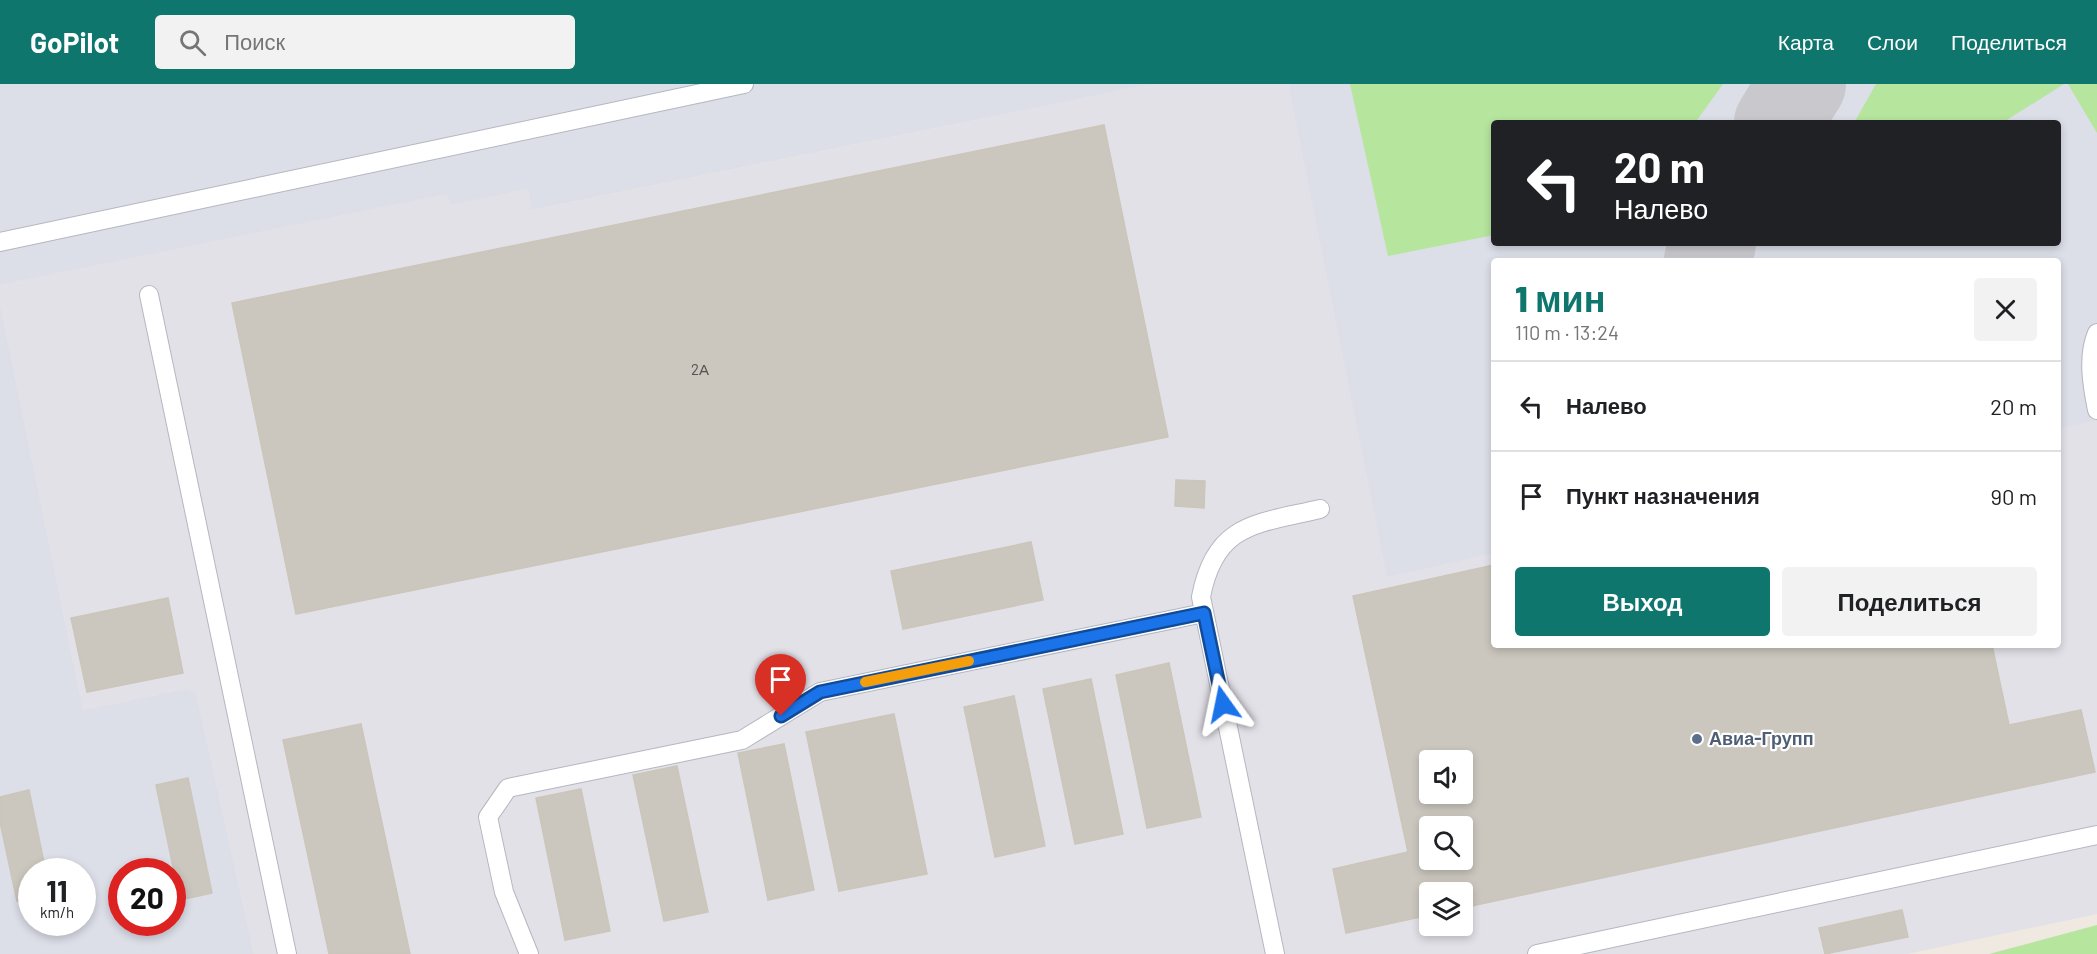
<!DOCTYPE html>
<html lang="ru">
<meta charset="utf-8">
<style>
body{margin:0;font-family:Barlow,sans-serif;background:#f2f2f2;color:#202124;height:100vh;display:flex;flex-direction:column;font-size:22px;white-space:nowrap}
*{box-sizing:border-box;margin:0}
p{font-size:20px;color:#757577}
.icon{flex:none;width:33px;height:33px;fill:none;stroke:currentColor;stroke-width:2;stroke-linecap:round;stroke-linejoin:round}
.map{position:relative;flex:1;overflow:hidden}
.sheet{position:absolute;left:1491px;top:174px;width:570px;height:390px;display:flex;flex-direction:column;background:#fff;border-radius:6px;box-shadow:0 3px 9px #0003}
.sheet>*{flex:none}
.hud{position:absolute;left:1491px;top:36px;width:570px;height:126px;border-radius:6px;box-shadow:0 3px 9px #0003;background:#202124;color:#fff;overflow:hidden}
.tools{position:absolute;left:1419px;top:666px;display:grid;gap:12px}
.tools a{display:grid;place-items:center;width:54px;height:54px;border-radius:6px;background:#fff;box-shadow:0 3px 9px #0003;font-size:30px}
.speed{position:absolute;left:18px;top:774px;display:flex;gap:12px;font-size:30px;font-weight:700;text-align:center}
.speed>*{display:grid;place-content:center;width:78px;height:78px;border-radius:50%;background:#fff;box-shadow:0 3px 9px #0003;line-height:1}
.speed small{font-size:15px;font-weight:400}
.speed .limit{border:9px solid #d22;background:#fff;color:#111}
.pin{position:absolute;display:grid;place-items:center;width:51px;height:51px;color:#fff;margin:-62px -26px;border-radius:50% 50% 50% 0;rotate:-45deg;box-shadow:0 0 6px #0007}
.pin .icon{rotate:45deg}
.me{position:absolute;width:66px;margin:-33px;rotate:348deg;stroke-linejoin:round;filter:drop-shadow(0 0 4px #0008)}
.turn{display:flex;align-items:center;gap:21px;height:126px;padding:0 24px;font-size:27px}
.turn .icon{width:78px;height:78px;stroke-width:2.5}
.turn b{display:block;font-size:42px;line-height:51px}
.round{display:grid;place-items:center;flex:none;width:63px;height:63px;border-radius:6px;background:#f2f2f2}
.headline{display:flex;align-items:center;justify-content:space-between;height:102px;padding:0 24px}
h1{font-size:36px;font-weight:800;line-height:45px;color:#0f766e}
.action{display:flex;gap:12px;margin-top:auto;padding:12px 24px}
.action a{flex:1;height:69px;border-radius:6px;background:#0f766e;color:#fff;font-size:24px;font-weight:800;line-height:69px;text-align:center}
.action a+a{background:#f2f2f2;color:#202124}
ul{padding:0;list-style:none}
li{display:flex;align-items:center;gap:18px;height:90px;padding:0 24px;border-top:2px solid #e0e0e0}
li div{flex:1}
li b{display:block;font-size:22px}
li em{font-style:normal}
header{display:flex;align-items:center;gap:36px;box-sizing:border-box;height:84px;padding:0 30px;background:#0f766e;color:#fff}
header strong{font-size:28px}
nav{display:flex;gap:33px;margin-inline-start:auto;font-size:21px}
.search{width:420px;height:54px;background:#f2f2f2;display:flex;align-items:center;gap:15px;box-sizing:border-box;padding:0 21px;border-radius:6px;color:#757577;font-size:22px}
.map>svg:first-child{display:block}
.industrial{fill:#e3e1e8;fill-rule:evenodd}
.airport{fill:#dcdee8;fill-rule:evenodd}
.green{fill:#b6e59e}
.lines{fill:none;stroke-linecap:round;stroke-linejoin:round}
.taxiway{stroke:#c9c8cc;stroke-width:88}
.building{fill:#cbc7bf;stroke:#cbc5ba;stroke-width:1.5;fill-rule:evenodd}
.service-casing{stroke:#b4b7c1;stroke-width:20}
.service{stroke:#fff;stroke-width:18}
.route-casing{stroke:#114b97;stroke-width:15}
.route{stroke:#1a73e8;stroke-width:10}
.slow{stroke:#f59e0b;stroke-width:10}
.service-dot{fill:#5c6f8a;stroke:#fff;stroke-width:2}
.labels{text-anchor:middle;stroke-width:4.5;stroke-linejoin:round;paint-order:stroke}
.number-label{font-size:15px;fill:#555452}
.service-label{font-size:18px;font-weight:bold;fill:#4e5e75;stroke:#fff;text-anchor:start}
</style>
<header>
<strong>GoPilot</strong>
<div class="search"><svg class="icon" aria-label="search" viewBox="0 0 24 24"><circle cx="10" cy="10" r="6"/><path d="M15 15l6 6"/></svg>Поиск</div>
<nav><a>Карта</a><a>Слои</a><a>Поделиться</a></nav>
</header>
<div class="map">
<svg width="2097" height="870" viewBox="0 0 2097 870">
<rect width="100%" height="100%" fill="#efe9e1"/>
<path class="industrial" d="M1152 0H1288L1387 492 1494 469V561H2058V345L2097 337V830L1907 870H254L196 609 186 605 83 626 0 220V201L447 110 450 121 528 105 533 126ZM1430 676H1462V710H1430ZM1430 742H1462V776H1430ZM1430 808H1462V842H1430Z"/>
<path class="airport" d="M0 0H1152L532 126 528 105 450 121 447 110 0 201Z
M1288 0H2097V337L2058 345V177H1494V469L1387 493ZM1494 39H2058V159H1494Z
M0 220 83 626 186 605 196 609 254 870H0ZM32 788H82V838H32ZM122 788H172V838H122Z"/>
<path class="green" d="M1350 0H1723L1695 39H1494V151L1388 172Z
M1876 0H2064L2002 39H1854Z
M2068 0H2097V49Z
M2097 841V870H1989Z"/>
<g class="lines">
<path class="taxiway" d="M1778 39 1802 0
M1708 177 1712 159"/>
</g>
<path class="building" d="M1104 41 1168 353 296 530 232 219Z
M1176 396 1205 397 1204 424 1175 422Z
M1031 458 1043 516 903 545 891 487Z
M1494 481V561H1992L2009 641 2081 626 2095 688 1462 824V808H1430V831L1346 849 1333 785 1408 768 1353 512ZM1430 676H1462V710H1430ZM1430 742H1462V776H1430Z
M168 514 183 589 87 608 71 534Z
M1169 579 1201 733 1147 744 1116 591Z
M1091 595 1123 750 1075 760 1043 605Z
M1014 612 1045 762 995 773 964 623Z
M894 630 927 790 839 807 806 648Z
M361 640 410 870H329L283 656Z
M784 660 814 806 768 816 738 669Z
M677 682 708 828 664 837 633 691Z
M188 694 212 809 180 816 156 701Z
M581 705 610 847 565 856 536 714Z
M29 706 46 788H32V813L17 817 0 738V713Z
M1902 826 1908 853 1825 870 1819 844Z"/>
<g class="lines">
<defs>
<path id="service" d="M0 158 744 0
M149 211 287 870
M2097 249C2087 272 2092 301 2097 326
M529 870 504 808 488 733 508 704 742 656 820 608 1204 529
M1275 870 1201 513C1215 439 1256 440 1320 425
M1537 870 2097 751"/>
</defs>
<use href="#service" class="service-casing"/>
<use href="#service" class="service"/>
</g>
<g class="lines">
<defs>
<path id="route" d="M781 632 820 608 1204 529 1223 620"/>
</defs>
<use href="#route" class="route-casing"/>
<use href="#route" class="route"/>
<path class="slow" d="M865 598 969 577"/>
</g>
<circle class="service-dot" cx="1697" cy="655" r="6"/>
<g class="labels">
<g class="number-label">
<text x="700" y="291">2А</text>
</g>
<g class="service-label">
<text x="1709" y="661">Авиа-Групп</text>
</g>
</g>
</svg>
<div class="tools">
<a><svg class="icon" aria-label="sound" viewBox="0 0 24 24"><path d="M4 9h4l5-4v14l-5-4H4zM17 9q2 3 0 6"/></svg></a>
<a><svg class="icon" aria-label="search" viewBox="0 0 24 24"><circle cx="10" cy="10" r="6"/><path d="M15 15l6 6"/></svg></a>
<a><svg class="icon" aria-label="layers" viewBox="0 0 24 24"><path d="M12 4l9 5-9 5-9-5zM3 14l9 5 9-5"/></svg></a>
</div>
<div class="speed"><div>11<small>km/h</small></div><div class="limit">20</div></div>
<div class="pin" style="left:781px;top:632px;background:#d93025"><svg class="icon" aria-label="arrive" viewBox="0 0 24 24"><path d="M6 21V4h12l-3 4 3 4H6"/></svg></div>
<svg class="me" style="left:1223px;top:620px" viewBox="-20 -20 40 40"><path d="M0-17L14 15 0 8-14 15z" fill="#1a73e8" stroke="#fff" stroke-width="4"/></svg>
<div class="hud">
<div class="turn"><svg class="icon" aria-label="left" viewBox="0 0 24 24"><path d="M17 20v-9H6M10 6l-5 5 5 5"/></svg><div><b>20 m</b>Налево</div></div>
</div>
<section class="sheet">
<div class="headline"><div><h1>1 мин</h1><p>110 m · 13:24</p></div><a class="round"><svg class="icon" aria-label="close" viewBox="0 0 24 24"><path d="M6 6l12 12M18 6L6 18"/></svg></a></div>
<ul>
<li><svg class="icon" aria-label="left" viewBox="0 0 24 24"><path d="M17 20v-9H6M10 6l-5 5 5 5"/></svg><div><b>Налево</b></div><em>20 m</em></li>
<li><svg class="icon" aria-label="arrive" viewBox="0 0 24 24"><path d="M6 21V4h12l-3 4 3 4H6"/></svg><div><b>Пункт назначения</b></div><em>90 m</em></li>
</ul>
<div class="action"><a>Выход</a><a>Поделиться</a></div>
</section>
</div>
